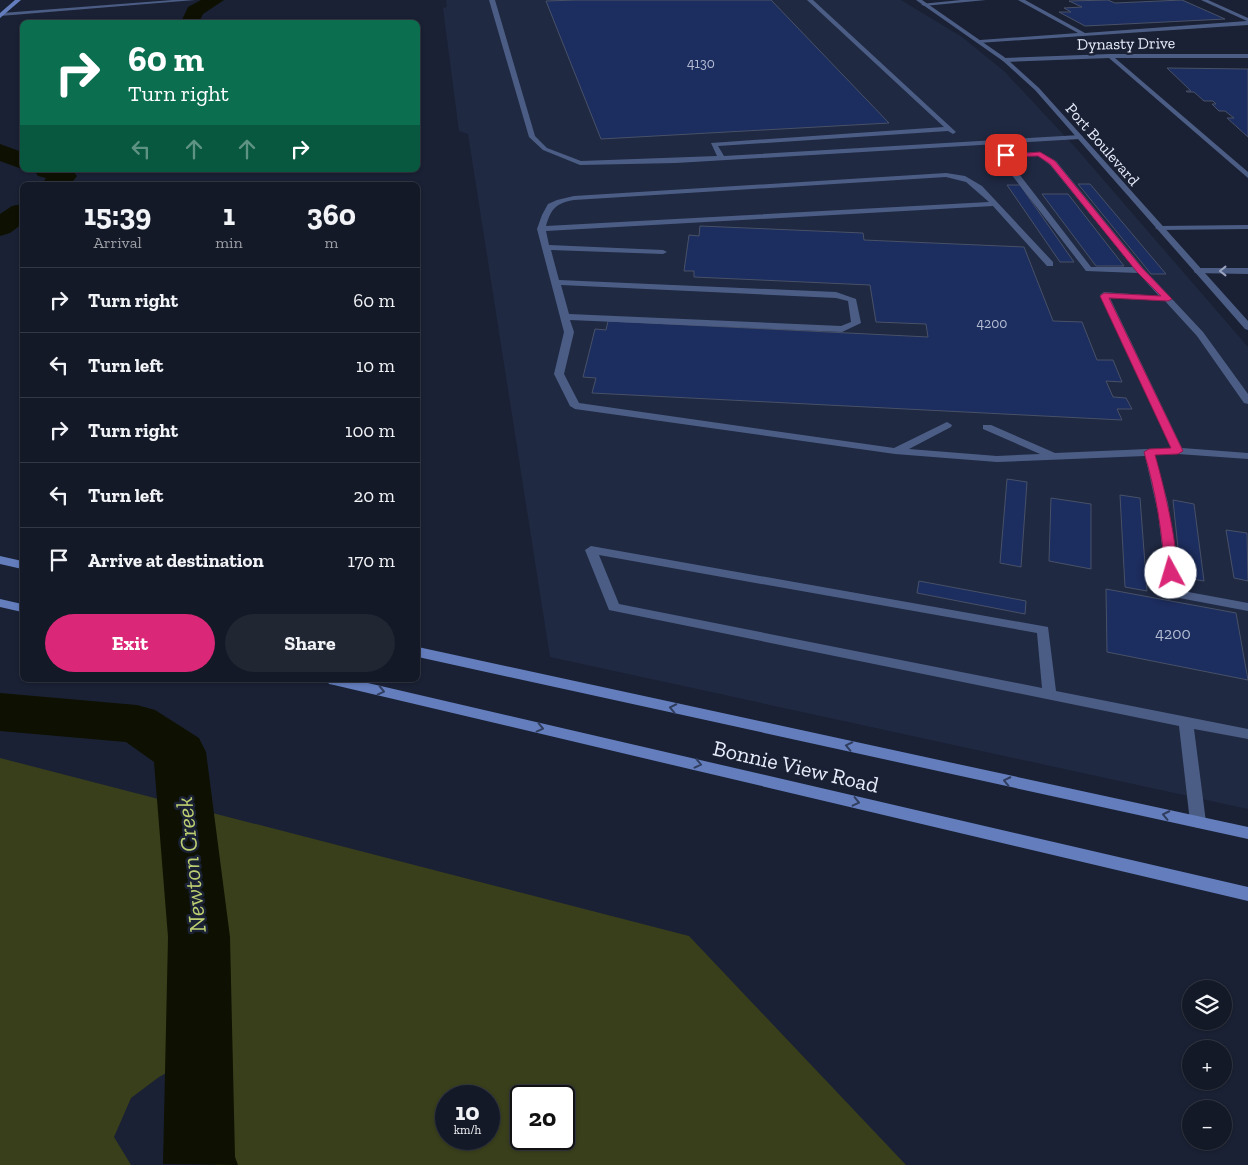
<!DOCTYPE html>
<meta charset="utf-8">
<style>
body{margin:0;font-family:"Zilla Slab",serif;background:#212633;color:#f1f3f6;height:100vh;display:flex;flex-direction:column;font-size:19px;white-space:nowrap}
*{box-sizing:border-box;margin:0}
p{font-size:16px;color:#9da0a7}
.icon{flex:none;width:28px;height:28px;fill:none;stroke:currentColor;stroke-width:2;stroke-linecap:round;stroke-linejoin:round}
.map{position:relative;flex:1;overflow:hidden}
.side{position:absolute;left:20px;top:182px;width:400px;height:500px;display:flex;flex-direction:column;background:#141927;border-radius:8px;box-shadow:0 1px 4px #0004,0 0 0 1px #333844}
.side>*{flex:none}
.top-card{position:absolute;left:20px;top:20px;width:400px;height:152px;border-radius:8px;box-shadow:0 1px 4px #0004,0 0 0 1px #333844;background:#0b6e4f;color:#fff;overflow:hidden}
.tools{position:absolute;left:1182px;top:980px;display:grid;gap:10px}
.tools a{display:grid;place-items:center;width:50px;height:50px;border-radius:50%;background:#141927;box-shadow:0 1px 4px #0004,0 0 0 1px #333844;font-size:25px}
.speed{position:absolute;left:435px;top:1085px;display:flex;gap:10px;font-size:25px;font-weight:700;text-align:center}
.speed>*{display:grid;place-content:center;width:65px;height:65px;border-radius:50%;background:#141927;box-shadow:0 1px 4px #0004,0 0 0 1px #333844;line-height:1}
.speed small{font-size:12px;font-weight:400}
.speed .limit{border:2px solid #111;border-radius:8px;background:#fff;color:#111}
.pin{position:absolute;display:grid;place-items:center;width:42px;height:42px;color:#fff;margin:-21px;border-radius:10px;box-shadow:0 2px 8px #0006}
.me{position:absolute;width:55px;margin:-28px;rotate:354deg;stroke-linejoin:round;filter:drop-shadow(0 0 4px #0008)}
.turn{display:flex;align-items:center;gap:18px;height:105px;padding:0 25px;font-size:22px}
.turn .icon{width:65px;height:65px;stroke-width:2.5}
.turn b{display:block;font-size:35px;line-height:42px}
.lanes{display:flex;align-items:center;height:48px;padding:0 25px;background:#0003;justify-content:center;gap:25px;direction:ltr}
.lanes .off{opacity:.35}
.eta{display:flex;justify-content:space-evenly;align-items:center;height:85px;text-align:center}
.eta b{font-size:30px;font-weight:700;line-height:35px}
.button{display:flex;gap:10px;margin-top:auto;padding:10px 25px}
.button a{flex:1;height:58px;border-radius:30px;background:#db2777;color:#fff;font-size:20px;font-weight:700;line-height:58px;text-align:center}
.button a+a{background:#212633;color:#f1f3f6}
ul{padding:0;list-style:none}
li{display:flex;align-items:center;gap:15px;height:65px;padding:0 25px;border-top:1px solid #333844}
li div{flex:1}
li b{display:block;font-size:19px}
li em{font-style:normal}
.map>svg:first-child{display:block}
.built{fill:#1f2942}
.green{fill:#393f1b;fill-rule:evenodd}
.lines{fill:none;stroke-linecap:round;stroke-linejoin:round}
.river{fill:#0e1101;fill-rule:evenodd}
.building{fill:#1c2d5f;stroke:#485167}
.lane{fill:#4c5d85;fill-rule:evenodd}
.street{fill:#4c5d85;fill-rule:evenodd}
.secondary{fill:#637dbd;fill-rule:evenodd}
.oneway{stroke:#9aa4c0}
.oneway2{stroke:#303d5d}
.route{fill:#db2777;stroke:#8e194d}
.labels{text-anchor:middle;stroke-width:5;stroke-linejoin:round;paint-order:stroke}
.far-number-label{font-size:14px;fill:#b4bcd3}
.far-street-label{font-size:16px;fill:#e7ecfa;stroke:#1a2134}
.number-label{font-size:16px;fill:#b4bcd3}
.near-street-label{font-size:22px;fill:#e7ecfa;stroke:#1a2134}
.near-water-label{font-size:24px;font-style:italic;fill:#becf71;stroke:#1a2134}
</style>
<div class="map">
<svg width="1248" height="1165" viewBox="0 0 1248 1165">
<rect width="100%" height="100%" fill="#1a2134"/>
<path class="built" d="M446 0H901L962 37 1005 72 1075 147 1248 347V809L550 657 468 134 459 131 443 8 447 7Z"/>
<path class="green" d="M0 758 689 936 906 1165H216L196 1131 186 1062 159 1077 131 1098 114 1137 131 1165H0ZM446 1096H489V1139H446ZM521 1096H564V1139H521Z"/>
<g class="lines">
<path class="river" d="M201 0H224L203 14 199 22H181L188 7Z
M0 144 22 152V169L0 161Z
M34 170H72L77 176 70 185H41L46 178 38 176Z
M22 204V224L10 233 0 236V214L12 206Z
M0 693 137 705 155 710 199 738 206 752 230 937 235 1157 238 1165 163 1164 168 937 154 762 126 742 0 731Z"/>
</g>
<path class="building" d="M577 0H771L889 123 601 139 546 1Z
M1108 0 1115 3 1182 0 1225 19 1085 26 1059 12H1071L1064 8 1082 7 1069 1Z
M1167 68 1248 69V137L1227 118H1234L1225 111H1219L1212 104H1216L1213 101H1204L1194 92H1187L1186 91H1191Z
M1078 184H1090L1166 274H1151Z
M1007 185H1020L1074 262H1060Z
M1042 194H1068L1124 266H1096Z
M700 226 863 233 864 240 1024 247 1053 321 1082 322 1097 360H1113L1122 382 1106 381 1113 397 1126 398 1132 409H1117L1122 420 592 393 596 378 583 377 595 329 606 330 608 321 928 337 926 324 876 322 870 285 694 277V271H684L689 235 699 236Z
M1007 479 1027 482 1021 567 1000 563Z
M1120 495 1140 498 1147 591 1125 587Z
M1051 498 1091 504V569L1049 561Z
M1173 500 1194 504 1204 581 1181 577Z
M1226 530 1247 533 1248 581 1234 578Z
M919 581 1026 601 1025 614 917 593Z
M1106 589 1236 613 1248 680 1107 652Z"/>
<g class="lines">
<path class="lane" d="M489 0H495L535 136 547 148 581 161 717 156 711 143 944 127 807 0H813L956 132 953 134 948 131 718 146 724 156 1080 135 1083 137 1080 139 676 163 580 165 543 150 529 137Z
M961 0H986L924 6 921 4Z
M1018 0H1025L1085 33 1247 21 1201 0H1208L1248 18V25L978 43 980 40 1078 33Z
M1110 54H1248V58H1115L1248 172V178L1109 58 1005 62 1002 60 1005 58Z
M1006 153 1040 152 1056 161 1143 268 1203 332 1248 394V404L1244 403 1197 336 1165 301 1110 298 1182 448 1248 453V459L1178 454 1155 455 1168 503 1177 572 1183 591 1248 603V611L1174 597 1165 572 1158 513 1145 456 997 462 895 454 575 409 570 406 554 374 564 332 537 229 542 215 548 204 557 200 574 196 946 173 965 176 982 186 1053 262V266H1047L993 206 546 231 549 245 663 250 667 252 663 254 551 250 559 280 836 292 856 299 861 323 842 332 570 320 574 332 564 374 579 403 894 448 947 422 952 425 951 427 909 449 997 456 1040 454 983 429V425H991L1055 453 1171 448 1100 295 1104 292 1159 296 1138 273 1086 271 1001 161 1002 155ZM1038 156 1050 165 1133 267H1091L1009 161V157ZM946 177 966 182 989 202 546 226C551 209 556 203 574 200ZM561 285 836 298 848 301 851 322 841 326 569 314Z
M1248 225V229L1159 230 1155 228 1159 226Z
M1198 268H1248V274L1195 273 1194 271Z
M591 546 1048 627 1056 691 1248 729V739L1194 729 1206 822 1204 826 1198 828 1192 826 1190 822 1179 726 609 610 585 550ZM599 555 1037 633 1042 688 619 604Z"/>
<path class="street" d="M173 0H195L0 16 2 13Z
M916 0H922L1007 59 1039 88 1248 321V330L1245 329 1035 90 1003 61Z"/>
<path class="secondary" d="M15 0H21L0 18V13Z
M0 556 22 561V569L0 564Z
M0 599 22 604V612L0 607Z
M418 647 1248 827V839L418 657Z
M327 680H355L1248 887V901L334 685 329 684Z"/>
</g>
<defs><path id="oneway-chevron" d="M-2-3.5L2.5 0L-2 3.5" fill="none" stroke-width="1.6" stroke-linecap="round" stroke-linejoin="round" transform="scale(1.25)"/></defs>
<use class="oneway" href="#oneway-chevron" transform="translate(1223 271) rotate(-180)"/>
<g class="oneway2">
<use href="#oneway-chevron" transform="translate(381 691) rotate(13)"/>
<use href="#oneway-chevron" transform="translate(673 708) rotate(-168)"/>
<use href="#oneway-chevron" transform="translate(540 728) rotate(13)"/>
<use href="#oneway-chevron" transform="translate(849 746) rotate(-168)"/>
<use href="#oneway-chevron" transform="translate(698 764) rotate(13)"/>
<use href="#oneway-chevron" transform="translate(1007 781) rotate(-168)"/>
<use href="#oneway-chevron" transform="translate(856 802) rotate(13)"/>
<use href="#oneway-chevron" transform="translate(1166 815) rotate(-168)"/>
</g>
<path class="route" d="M1040 152 1055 161 1142 268 1172 299 1168 301 1109 298 1183 451 1178 454 1155 455C1161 475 1182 558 1175 575H1167L1165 573C1162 531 1156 492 1144 452L1149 449 1171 448 1100 296 1104 293 1161 296 1137 272 1050 164 1038 156 1006 157 1003 155Z"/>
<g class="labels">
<g class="far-number-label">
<text x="701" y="68">4130</text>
<text x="992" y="328">4200</text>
</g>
<g class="far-street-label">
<text transform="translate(1126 43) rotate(-1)" y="6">Dynasty Drive</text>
<text transform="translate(1103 144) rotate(49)" y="6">Port Boulevard</text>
</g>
<g class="number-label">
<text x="1173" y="639">4200</text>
</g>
<g class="near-street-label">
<text transform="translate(796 766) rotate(13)" y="8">Bonnie View Road</text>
</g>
<g class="near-water-label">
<text transform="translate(191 865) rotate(-96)" y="8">Newton Creek</text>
</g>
</g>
</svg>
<div class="tools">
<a><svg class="icon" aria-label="layers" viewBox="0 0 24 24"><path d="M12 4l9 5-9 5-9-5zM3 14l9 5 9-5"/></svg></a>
<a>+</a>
<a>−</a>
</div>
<div class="speed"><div>10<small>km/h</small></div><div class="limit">20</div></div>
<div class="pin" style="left:1006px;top:155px;background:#d93025"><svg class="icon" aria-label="arrive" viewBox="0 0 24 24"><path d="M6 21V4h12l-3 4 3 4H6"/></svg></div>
<svg class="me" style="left:1171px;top:573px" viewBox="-20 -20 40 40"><circle r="19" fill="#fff"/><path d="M0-13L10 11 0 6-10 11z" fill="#db2777"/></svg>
<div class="top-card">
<div class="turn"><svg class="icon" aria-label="right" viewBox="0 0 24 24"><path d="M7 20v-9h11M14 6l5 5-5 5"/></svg><div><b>60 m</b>Turn right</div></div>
<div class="lanes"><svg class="icon off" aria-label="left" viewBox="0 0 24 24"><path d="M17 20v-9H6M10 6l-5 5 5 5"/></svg><svg class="icon off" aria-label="ahead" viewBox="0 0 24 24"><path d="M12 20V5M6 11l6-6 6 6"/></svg><svg class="icon off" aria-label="ahead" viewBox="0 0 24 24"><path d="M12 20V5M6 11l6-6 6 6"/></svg><svg class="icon" aria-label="right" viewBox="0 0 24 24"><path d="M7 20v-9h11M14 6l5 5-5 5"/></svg></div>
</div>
<section class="side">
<div class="eta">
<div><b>15:39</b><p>Arrival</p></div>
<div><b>1</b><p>min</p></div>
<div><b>360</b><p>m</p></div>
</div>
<ul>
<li><svg class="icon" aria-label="right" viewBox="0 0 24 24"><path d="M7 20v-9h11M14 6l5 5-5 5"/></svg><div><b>Turn right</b></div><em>60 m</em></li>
<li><svg class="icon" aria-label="left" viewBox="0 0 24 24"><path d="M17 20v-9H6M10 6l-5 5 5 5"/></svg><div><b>Turn left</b></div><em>10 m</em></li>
<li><svg class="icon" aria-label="right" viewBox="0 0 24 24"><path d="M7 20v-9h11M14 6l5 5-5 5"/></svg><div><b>Turn right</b></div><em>100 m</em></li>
<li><svg class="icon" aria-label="left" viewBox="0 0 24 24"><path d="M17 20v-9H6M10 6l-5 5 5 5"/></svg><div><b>Turn left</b></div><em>20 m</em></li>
<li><svg class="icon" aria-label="arrive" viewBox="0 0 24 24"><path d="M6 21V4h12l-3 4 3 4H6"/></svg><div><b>Arrive at destination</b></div><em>170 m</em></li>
</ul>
<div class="button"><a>Exit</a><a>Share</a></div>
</section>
</div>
